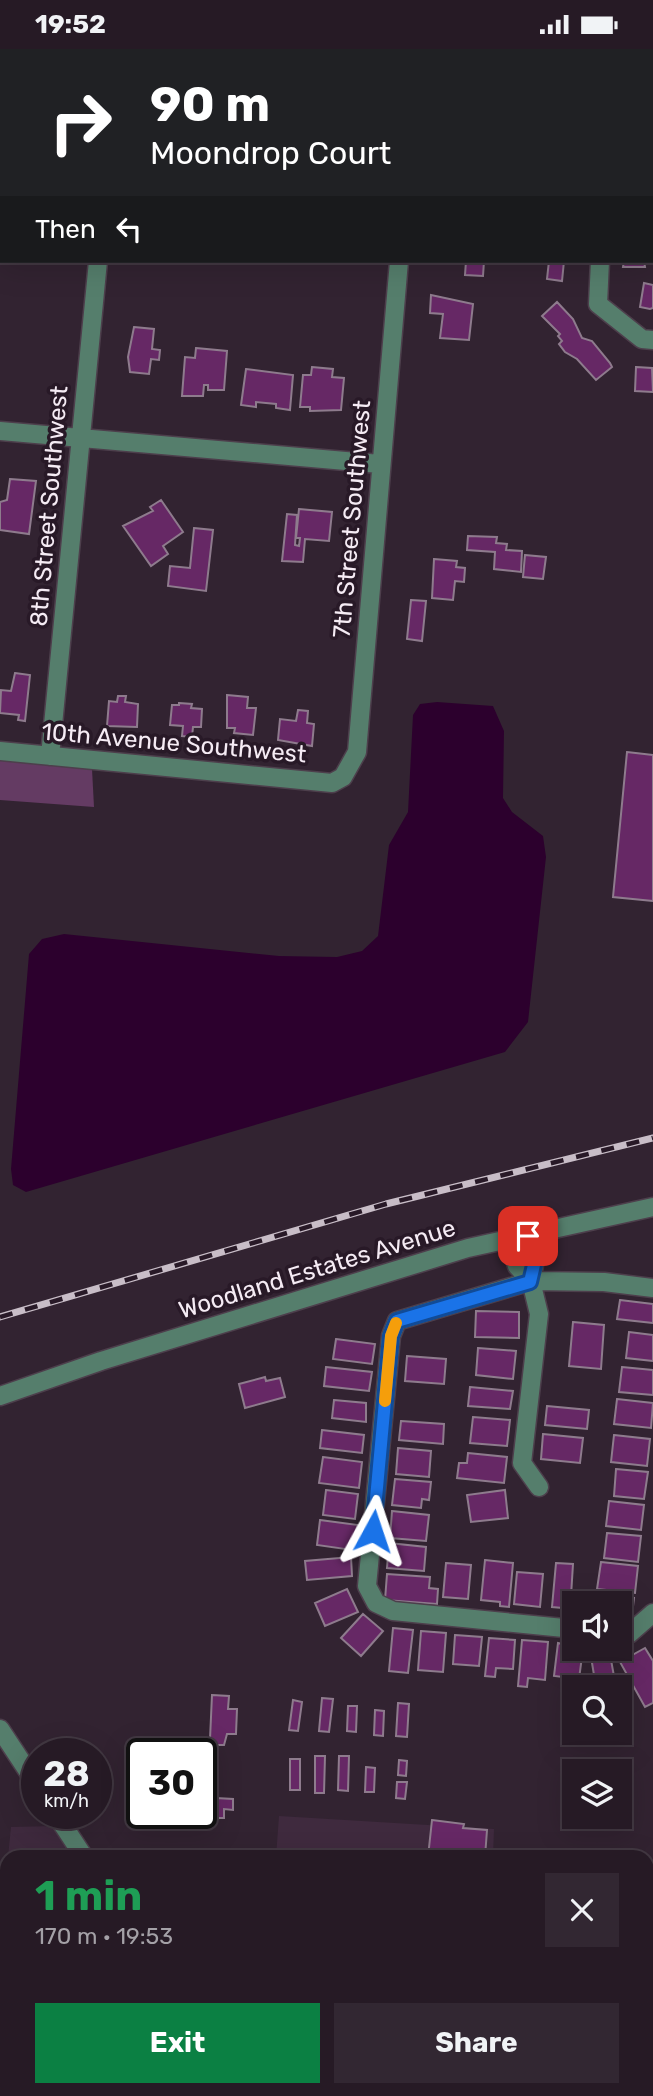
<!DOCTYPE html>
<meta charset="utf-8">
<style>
body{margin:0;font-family:Rubik,sans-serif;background:#322732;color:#f1f3f6;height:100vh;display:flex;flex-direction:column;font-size:26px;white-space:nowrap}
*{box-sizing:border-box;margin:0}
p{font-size:23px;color:#a4a1a7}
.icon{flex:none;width:38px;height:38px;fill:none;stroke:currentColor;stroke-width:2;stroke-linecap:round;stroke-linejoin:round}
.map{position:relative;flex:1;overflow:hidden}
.panel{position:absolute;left:0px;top:1801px;width:654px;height:247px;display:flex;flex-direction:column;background:#261a25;border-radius:21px 21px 0 0;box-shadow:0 7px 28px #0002,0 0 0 2px #423842}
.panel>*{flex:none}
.hud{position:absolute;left:0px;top:0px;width:654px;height:214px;box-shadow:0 7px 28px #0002,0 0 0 2px #423842;background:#202124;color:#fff;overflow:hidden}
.tools{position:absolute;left:562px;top:1542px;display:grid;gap:14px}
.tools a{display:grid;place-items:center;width:70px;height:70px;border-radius:0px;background:#261a25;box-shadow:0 7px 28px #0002,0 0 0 2px #423842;font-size:35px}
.speed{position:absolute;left:21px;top:1689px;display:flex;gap:14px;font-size:35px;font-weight:700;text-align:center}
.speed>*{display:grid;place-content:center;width:91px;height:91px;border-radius:50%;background:#261a25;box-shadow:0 7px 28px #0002,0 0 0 2px #423842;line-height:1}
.speed small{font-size:18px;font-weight:400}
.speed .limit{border:4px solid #111;border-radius:10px;background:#fff;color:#111}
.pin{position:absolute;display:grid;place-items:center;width:60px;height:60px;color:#fff;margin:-30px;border-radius:14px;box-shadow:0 4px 10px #0006}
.me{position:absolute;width:77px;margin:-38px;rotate:5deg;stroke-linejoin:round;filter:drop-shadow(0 0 5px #0008)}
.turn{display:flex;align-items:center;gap:24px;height:147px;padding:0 35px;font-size:32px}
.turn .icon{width:91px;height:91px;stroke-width:2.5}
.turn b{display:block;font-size:49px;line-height:60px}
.then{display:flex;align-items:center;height:66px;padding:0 35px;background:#0003;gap:14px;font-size:26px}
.round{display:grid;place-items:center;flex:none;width:74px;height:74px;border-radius:0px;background:#322732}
.head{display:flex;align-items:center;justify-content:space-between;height:119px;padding:0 35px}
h1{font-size:42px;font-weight:700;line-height:52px;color:#1e9e55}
.action{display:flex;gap:14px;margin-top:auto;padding:14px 35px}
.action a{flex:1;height:80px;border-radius:0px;background:#0b8043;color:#fff;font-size:28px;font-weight:700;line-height:80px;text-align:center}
.action a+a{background:#322732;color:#f1f3f6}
.status{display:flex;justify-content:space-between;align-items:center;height:49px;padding:0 35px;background:#261a25;direction:ltr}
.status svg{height:19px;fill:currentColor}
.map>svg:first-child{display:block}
.built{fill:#3f2a3e}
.green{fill:#643b63}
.water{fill:#2c002d}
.building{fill:#662865;stroke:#8e7b8d;stroke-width:2}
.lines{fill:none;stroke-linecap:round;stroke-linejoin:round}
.minor-casing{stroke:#4d3f4c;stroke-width:21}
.major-casing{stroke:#4d3f4c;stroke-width:21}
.minor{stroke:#557e6c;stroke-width:18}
.major{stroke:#7cd5af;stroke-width:18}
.rail-casing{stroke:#c8bdc7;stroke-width:7}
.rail{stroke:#281927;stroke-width:4.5;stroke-dasharray:13;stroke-linecap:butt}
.route-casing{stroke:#114b97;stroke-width:18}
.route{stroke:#1a73e8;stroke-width:12}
.slow{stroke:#f59e0b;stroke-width:12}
.labels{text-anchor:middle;stroke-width:7;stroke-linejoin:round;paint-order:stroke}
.street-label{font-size:24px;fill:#f5ebf4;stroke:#281927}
</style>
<div class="status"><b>19:52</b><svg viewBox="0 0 49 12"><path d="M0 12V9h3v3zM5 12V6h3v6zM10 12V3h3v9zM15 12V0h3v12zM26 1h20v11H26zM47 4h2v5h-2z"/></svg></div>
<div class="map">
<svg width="653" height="2047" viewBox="0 0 653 2047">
<rect width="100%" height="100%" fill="#322331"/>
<path class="built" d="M279 1767 494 1780 493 1808H276Z
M54 1777 74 1808H8L11 1778Z
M7 1825V1917L0 1918V1910Z
M648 1969H653V2047H362L363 2040H648Z
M0 1991H7V2040L196 2041 195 2047H0Z
M212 2040 356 2041 355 2047H211Z"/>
<path class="green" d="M0 711 92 720 94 758 0 751Z"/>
<path class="water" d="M437 653 493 657 504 682 503 749 512 763 543 787 546 808 528 973 505 1003 26 1143 13 1136 11 1120 29 905 42 890 64 885 279 907 337 908 362 902 378 887 389 796 408 763 413 666 420 655Z"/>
<path class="building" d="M466 212H484L483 227 465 226Z
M549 212H564L562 232 547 230Z
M624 212H644L645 218H623Z
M644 234 653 236V259L650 260 640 258Z
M431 246 473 255 469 291 440 289 443 265 430 264Z
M557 253 573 270 582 289 592 292 610 314 612 318 596 331 577 310 565 303 559 295 562 292 558 287 560 285 542 267Z
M134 278 154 280 152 300 160 301 159 311 151 310 149 325 130 323 128 308Z
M196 299 227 302 224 341H208V336H204L203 347H182L185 308 195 309Z
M312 318 333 320 332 328 344 329 341 361 310 362V358H300L303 326H311Z
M636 318 652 319 653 343 635 342Z
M246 320 293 326 290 361 276 359V355L256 353V358L241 356Z
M10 430 36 432 29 485 0 481V453L7 451Z
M161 451 183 483 163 497 168 505 151 517 123 477 153 462 150 458Z
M299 460 332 463 329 492 305 490 303 513 282 512 287 465 297 466 295 496 299 497 300 489H296Z
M194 479 213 481 206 542 168 537 170 517 190 519Z
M468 487 497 488 496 494 507 495 506 501 522 502 521 523 494 520 495 503 467 501Z
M525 506 546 508 543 530 523 528Z
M434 510 457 512 456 518 465 519 464 533 455 532 453 551 432 549Z
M411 551 426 552 422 592 407 590Z
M15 624 30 626 25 672 18 671 19 666 0 664 1 641 11 642Z
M227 646 248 648 247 659H256L253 686 234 684 235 679H227Z
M118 647H126L125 653 138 655 137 678 107 677 109 652 117 653Z
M179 654 192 655 191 659 202 660 201 678H193L192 688 182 687 183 677 170 676 172 656H179Z
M298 661 308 662 307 674 314 675 312 697 278 691 280 670 296 672Z
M627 703 653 706V852L613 848Z
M620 1251 653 1255V1274L617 1270Z
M476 1262 519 1263V1289L475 1288Z
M573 1273 604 1276 601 1320 569 1317Z
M629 1283 653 1286V1312L626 1309Z
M336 1290 375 1295 372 1315 333 1310Z
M478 1299 516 1302 513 1330 476 1326Z
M407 1307 446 1310 444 1335 405 1332Z
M326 1318 372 1323 369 1342 324 1337Z
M622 1318 653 1321V1346L619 1343Z
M265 1328 266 1332 280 1329 285 1348 245 1359 239 1335Z
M470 1338 513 1342 510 1360 468 1357Z
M617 1350 653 1354 651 1379 614 1375Z
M334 1351 366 1354V1373L332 1369Z
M547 1357 589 1361 587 1380 545 1376Z
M473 1368 510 1371 507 1397 470 1394Z
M401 1372 444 1375 443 1395 399 1391Z
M322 1381 364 1386 362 1404 320 1399Z
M543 1385 583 1389 580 1414 541 1410Z
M614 1386 650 1390 647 1417 611 1413Z
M398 1399 431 1402 429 1428 396 1425Z
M468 1404 507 1408 504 1434 457 1429 459 1414H467Z
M323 1408 362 1413 359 1439 319 1434Z
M616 1420 648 1423 644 1450 614 1447Z
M395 1430 431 1433 429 1451 422 1450 421 1459 392 1456Z
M326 1441 358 1445 355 1470 323 1466Z
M505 1441 508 1469 471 1473 467 1446Z
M609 1452 644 1456 641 1481 606 1477Z
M392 1462 429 1466 426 1492 390 1489Z
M320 1471 358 1476 352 1501 317 1496Z
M607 1484 641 1487 638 1513 604 1509Z
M389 1494 426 1498 424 1522 387 1519Z
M351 1508 352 1527 307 1531 305 1512Z
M485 1511 513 1514 509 1558 500 1557V1553L481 1551Z
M601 1513 638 1517 635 1544 597 1540Z
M446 1514 471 1516 468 1550 443 1548Z
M556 1514 573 1515 571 1547H575L574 1560 552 1558Z
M517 1523 543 1525 540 1558 514 1555Z
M387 1525 430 1528 429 1539 438 1540 437 1555 385 1551Z
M347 1540 358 1563 325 1577 315 1554Z
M600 1545 634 1549 632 1566 627 1565 626 1574 620 1573V1554H599Z
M363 1565 383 1582 361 1607 341 1589Z
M393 1579 413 1581 408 1624 389 1622Z
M421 1582 446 1584 443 1623 418 1621Z
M455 1586 482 1588 479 1617 453 1615Z
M489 1589 515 1591 513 1620 496 1619 495 1628 485 1627Z
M522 1591 548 1593 545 1631 528 1629 527 1638 518 1637Z
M558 1594 583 1600 579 1630 554 1627Z
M645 1599 653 1612V1654L645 1658 620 1613Z
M599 1600H609L616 1638H596L590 1602Z
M212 1646 229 1647 228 1660H237L236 1685H227L224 1696H212L210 1690Z
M322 1649 333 1650 329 1683 319 1682Z
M293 1651 302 1653 298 1682 289 1681Z
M398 1654 409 1655 407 1688 396 1687Z
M348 1657H357L356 1683 347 1682Z
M375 1661 384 1662 383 1687 374 1686Z
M315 1707H325L324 1744H315Z
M339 1707H349L348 1742 338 1741Z
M290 1710H300V1741H290Z
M399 1711 407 1712 406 1727 398 1726Z
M366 1718 375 1719 374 1743H365Z
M397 1733H407L405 1750 396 1749Z
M216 1749 233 1750V1761L224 1760V1769H215Z
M432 1771 464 1775 463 1779 487 1781 485 1808H428Z
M648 2010H653V2027H648Z
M426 2040H463L462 2047H425Z"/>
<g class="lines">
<defs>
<path id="minor" d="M8 0 18 2
M119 2V0
M419 2V0
M562 2V0
M600 212 598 255 642 290 653 291
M0 382 380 415
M0 702 332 734 343 728 357 703 399 212
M50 707 98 212
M528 1187 534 1216 531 1232 539 1265 522 1414 539 1438
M509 1191 517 1217 531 1232
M0 1347 101 1312 468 1199 653 1158
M574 1580 393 1562 376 1554 367 1537 391 1287 397 1272 531 1232 604 1233 653 1239
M620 1584 629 1585 653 1564
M0 1680 37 1736
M55 1764 84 1808
M203 2047 204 2040"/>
<path id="major" d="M648 1929H653
M0 1933H7
M648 1959H653
M0 1974 7 1973"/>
</defs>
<use href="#minor" class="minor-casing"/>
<use href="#major" class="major-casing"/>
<use href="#minor" class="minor"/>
<use href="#major" class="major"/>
<defs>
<path id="rail" d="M0 1268 386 1155 653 1089"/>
</defs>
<use href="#rail" class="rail-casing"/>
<use href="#rail" class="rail"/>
</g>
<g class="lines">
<defs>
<path id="route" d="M373 1482 391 1287 397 1272 530 1233 534 1216 528 1187"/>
</defs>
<use href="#route" class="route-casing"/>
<use href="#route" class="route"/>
<path class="slow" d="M385 1352 391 1287 396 1274"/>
</g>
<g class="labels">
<g class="street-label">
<text transform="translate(49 457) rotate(-85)" y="8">8th Street Southwest</text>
<text transform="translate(352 470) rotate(-85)" y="8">7th Street Southwest</text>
<text transform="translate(174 694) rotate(5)" y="8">10th Avenue Southwest</text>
<text transform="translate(317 1220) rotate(-17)" y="8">Woodland Estates Avenue</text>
</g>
</g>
</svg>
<div class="tools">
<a><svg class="icon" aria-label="sound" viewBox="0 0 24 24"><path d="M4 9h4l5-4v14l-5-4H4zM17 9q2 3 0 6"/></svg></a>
<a><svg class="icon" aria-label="search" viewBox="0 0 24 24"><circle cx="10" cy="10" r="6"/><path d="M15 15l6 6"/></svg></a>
<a><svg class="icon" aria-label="layers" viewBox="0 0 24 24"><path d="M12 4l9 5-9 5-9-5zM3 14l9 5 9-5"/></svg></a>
</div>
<div class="speed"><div>28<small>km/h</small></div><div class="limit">30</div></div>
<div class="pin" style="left:528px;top:1187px;background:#d93025"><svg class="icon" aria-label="arrive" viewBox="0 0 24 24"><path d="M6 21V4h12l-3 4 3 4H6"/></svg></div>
<svg class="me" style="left:373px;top:1482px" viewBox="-20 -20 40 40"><path d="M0-17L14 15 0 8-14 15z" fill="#1a73e8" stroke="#fff" stroke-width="4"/></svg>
<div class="hud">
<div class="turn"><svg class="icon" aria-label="right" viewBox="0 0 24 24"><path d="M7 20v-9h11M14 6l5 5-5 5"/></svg><div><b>90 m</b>Moondrop Court</div></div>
<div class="then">Then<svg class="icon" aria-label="left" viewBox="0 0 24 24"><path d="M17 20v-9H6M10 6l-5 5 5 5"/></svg></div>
</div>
<section class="panel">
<div class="head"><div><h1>1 min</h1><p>170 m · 19:53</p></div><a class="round"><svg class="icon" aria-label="close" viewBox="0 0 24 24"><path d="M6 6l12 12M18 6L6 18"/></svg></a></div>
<div class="action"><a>Exit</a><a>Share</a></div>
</section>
</div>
